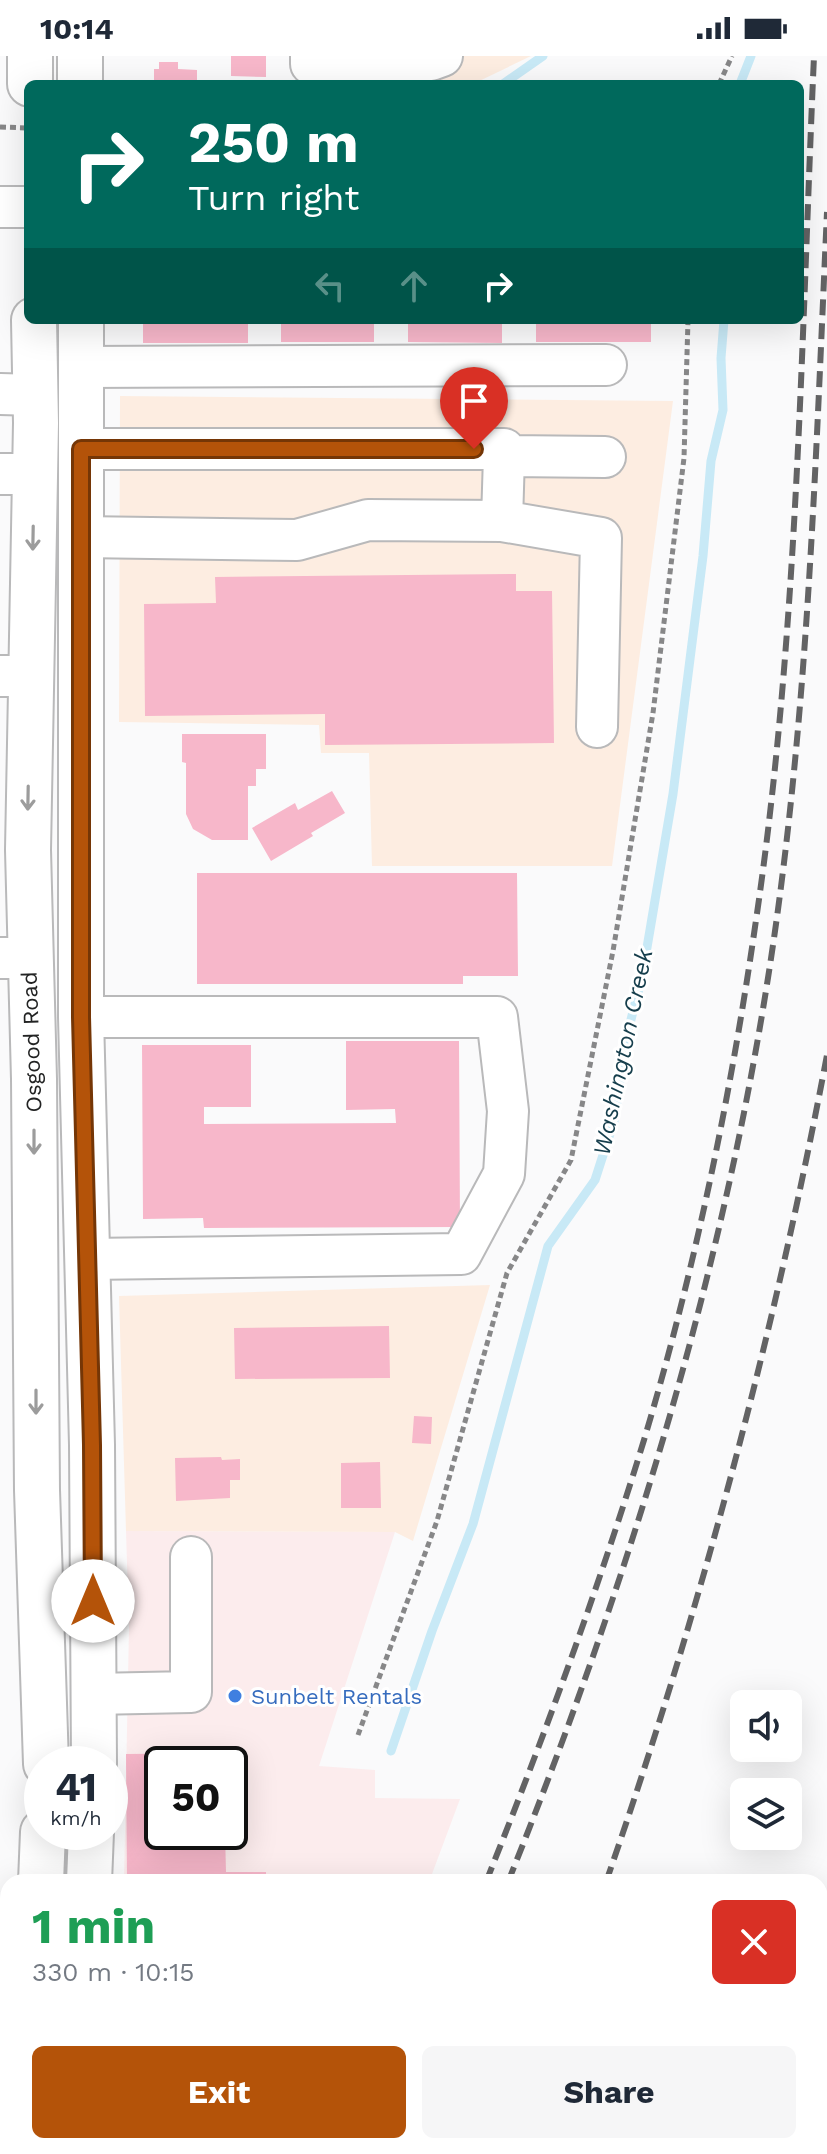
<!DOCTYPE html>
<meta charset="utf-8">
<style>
body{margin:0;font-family:"Work Sans",sans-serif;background:#f6f6f7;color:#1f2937;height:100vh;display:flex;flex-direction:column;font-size:30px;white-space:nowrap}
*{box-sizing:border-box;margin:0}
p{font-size:26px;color:#747a83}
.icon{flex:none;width:44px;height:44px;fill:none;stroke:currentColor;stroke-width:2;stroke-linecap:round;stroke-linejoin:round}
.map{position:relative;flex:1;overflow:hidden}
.side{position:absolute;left:0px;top:1818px;width:828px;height:280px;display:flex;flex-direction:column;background:#fff;border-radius:24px 24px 0 0;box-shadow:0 8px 32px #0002}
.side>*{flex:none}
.top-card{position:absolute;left:24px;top:24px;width:780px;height:244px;border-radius:12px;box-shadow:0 8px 32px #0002;background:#00695c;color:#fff;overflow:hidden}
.tools{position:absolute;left:730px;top:1634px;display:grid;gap:16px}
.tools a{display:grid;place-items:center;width:72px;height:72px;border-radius:12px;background:#fff;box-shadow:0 8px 32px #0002;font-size:40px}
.speed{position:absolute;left:24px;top:1690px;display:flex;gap:16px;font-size:40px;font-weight:700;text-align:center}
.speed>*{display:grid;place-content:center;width:104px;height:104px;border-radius:50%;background:#fff;box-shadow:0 8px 32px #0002;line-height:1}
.speed small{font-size:20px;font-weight:400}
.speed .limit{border:4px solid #111;border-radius:12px;background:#fff;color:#111}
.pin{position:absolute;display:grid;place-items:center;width:68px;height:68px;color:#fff;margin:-82px -34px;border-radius:50% 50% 50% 0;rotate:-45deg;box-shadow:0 0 8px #0007}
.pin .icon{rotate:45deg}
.me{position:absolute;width:88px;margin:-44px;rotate:0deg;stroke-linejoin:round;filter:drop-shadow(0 0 6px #0008)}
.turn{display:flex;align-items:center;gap:28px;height:168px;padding:0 32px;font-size:36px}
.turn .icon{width:104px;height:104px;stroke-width:2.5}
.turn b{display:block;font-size:56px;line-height:68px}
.lanes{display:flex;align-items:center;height:76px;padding:0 32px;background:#0003;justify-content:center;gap:40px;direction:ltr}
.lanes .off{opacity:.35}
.round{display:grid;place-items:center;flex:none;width:84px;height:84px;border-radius:12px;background:#f6f6f7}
.headline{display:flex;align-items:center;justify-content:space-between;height:136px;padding:0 32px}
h1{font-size:48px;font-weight:700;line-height:60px;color:#1e9e55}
.cta{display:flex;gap:16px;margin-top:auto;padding:16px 32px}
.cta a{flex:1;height:92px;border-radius:12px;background:#b45309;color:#fff;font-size:32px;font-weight:700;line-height:92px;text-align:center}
.cta a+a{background:#f6f6f7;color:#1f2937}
.status{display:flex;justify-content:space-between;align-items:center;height:56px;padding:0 40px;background:#fff;direction:ltr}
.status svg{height:22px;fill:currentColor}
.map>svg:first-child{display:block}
.commercial{fill:#fceced;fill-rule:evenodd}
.industrial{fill:#fdede1}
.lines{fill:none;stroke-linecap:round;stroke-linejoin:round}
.stream{stroke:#c8e9f6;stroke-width:9}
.building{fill:#f7b7ca}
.minor-casing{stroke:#b9b9ba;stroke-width:44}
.major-casing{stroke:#b9b9ba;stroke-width:48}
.path{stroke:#878788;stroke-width:5;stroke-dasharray:6 4;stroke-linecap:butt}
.minor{stroke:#fff;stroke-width:40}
.major{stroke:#fff;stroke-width:44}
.rail{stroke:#636364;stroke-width:6;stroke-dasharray:16 8;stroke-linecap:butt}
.oneway{stroke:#9c9c9c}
.route-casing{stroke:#753606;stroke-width:20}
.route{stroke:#b45309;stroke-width:14}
.shop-dot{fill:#3f7fe0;stroke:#fff;stroke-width:3}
.labels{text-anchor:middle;stroke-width:6;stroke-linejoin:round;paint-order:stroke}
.street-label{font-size:22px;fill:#222323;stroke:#fff}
.shop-label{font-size:22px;fill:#366cbe;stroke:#fff;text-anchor:start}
.water-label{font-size:24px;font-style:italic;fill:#163e4c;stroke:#fff}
</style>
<div class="status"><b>10:14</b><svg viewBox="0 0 49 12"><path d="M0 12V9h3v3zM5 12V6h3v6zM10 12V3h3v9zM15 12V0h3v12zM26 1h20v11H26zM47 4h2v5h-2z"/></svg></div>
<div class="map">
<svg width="827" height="2098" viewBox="0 0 827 2098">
<rect width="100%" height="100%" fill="#fafafb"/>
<path class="commercial" d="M126 1475 395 1476 319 1710 375 1714V1742L460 1743 429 1826H124L129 1572ZM162 1708H230V1776H162Z
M154 2090H330L327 2098H155Z"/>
<path class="industrial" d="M297 0H531L473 28H297Z
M120 340 673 345 612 810H372L369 697H321L319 669 119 666Z
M490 1229 413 1485 395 1476 126 1475 119 1240Z"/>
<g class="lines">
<path class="stream" d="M503 28 543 0
M740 28 751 0
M391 1695 432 1575 473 1468 548 1190 595 1124 614 1065 627 979 642 921 673 738 703 500 711 405 723 354 721 302 724 264"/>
</g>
<path class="building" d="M231 0H266V21L231 20Z
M159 6H178V13L197 14V28H154V13H159Z
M143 264H248V287H143Z
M281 264H374V286H281Z
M408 264H502V287L408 286Z
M536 264H651V286H536Z
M516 518V535H552L554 687 325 689V658L145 660 144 548 216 547 215 521Z
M182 678H266V713H256V730H248V784H212L193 773 186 758V707L182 706Z
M332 735 345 757 311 777 313 780 271 805 252 772 295 747 298 754Z
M197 817H517L518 920H463V928H197Z
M346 985H459L460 1171 204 1172 203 1162 143 1163 142 989H251V1051H204V1068L396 1067 395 1053 346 1054Z
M389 1270 390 1322 235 1323 234 1272Z
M414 1360 432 1361 431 1388 412 1387Z
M221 1401 222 1404 240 1403V1424H230V1442L176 1445 175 1402Z
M380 1406 381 1452H341V1407Z
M224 1697V1708H162V1776H225L226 1816H266V1826H127L126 1698Z"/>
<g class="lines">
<defs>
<path id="minor" d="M311 0V8L431 4 442 0
M0 151H28
M81 311 606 309
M0 338 35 339
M504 400 605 401
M0 418H35
M502 465 601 482 597 671
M81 481 297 484 368 464 502 465 504 400V393H81
M0 620H30
M0 902H29
M81 961H497L508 1055 504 1118 461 1198 88 1203
M93 1638 191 1636V1501"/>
<path id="major" d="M30 0V28
M80 28V0
M34 264 36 367 28 794 34 1023 37 1434 46 1708
M81 264V961L92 1389 94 1708
M41 1826 43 1776
M89 1826 91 1776
M12 2098 14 2090
M73 2098V2090"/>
</defs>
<use href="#minor" class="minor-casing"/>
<use href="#major" class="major-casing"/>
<path class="path" d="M719 28 732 0
M0 71 28 72
M358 1679 437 1465 507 1217 571 1104 613 895 653 657 684 402 688 264"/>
<use href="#minor" class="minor"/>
<use href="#major" class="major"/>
<path class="rail" d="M486 1826C544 1681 598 1534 644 1384 694 1217 730 1044 755 871 798 583 801 290 814 0
M508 1826C632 1517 730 1198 776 868 809 632 816 394 827 156
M606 1826C700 1556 774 1280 827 999
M378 2098 381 2090
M399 2098 402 2090
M503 2098 507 2090"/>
</g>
<defs><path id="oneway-shaft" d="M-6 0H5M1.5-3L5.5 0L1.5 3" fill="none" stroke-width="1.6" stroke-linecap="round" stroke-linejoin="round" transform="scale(2)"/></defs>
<g class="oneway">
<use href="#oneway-shaft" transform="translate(33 482) rotate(91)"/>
<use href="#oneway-shaft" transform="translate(28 742) rotate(91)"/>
<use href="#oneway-shaft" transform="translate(34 1086) rotate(90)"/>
<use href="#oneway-shaft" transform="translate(36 1346) rotate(90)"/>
</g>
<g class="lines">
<defs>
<path id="route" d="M93 1545 92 1389 81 961V393H474"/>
</defs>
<use href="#route" class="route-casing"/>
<use href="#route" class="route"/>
</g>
<circle class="shop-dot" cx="235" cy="1640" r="8"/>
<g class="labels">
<g class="street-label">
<text transform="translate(31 986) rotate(-92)" y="8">Osgood Road</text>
</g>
<g class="shop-label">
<text x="251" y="1648">Sunbelt Rentals</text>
</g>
<g class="water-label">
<text transform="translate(623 996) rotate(-78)" y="8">Washington Creek</text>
</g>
</g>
</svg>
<div class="tools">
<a><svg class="icon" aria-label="sound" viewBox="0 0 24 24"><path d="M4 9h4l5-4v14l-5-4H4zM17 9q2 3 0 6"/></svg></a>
<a><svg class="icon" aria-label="layers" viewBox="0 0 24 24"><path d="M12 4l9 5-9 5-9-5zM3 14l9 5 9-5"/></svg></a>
</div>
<div class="speed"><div>41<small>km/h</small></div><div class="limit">50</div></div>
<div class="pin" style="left:474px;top:393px;background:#d93025"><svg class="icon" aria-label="arrive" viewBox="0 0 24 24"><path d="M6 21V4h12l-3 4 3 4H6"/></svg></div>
<svg class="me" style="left:93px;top:1545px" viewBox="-20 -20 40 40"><circle r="19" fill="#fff"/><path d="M0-13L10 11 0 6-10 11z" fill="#b45309"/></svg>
<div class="top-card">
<div class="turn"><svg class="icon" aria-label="right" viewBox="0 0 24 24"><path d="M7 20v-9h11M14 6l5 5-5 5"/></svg><div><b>250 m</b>Turn right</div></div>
<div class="lanes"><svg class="icon off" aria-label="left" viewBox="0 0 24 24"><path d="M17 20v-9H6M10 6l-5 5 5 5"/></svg><svg class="icon off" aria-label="ahead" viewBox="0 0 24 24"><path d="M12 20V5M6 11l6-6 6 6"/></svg><svg class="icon" aria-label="right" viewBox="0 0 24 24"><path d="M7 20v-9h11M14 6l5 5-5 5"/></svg></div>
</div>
<section class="side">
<div class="headline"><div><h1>1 min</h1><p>330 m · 10:15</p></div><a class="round" style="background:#d93025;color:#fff"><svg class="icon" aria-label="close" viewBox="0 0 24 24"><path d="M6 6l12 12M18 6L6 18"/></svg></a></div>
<div class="cta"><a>Exit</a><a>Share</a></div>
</section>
</div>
